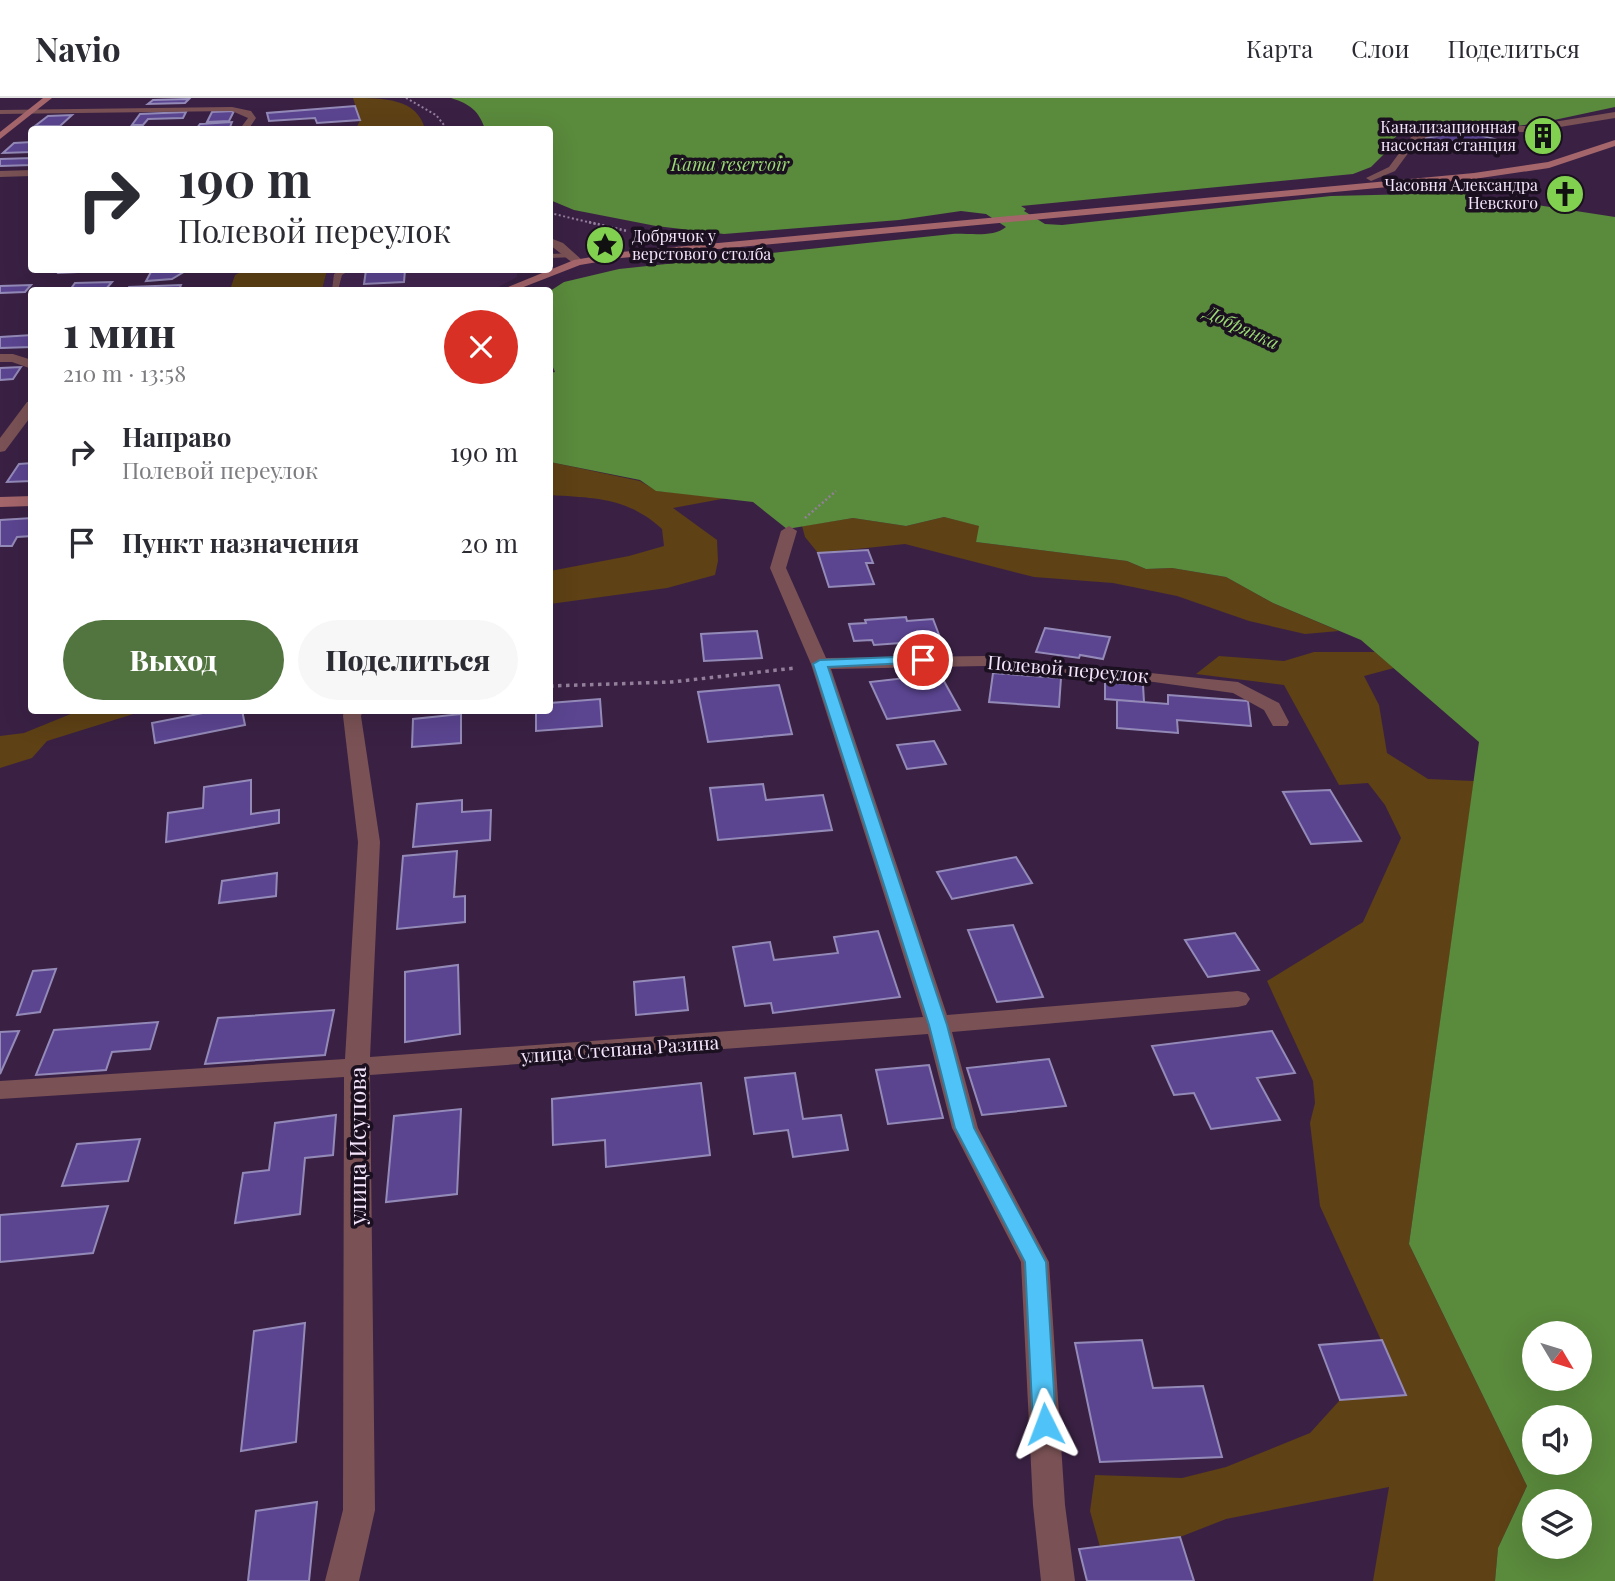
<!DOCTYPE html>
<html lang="ru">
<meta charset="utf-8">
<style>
body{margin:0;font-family:"Playfair Display",serif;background:#f7f7f7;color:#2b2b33;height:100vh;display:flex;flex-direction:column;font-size:26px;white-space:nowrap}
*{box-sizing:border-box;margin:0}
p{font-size:23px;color:#7c7c81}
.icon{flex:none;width:38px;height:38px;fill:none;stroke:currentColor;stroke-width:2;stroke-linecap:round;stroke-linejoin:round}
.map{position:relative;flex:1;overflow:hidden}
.sheet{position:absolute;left:28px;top:189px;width:525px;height:427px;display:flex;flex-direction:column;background:#fff;border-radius:7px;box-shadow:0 7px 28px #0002}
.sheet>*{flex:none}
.guide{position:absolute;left:28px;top:28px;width:525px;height:147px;border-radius:7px;box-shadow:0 7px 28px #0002;background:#fff;color:#2b2b33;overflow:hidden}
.needle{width:46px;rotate:128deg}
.controls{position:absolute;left:1522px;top:1223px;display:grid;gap:14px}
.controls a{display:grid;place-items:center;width:70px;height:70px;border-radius:50%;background:#fff;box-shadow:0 7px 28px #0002;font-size:35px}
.pin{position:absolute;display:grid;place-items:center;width:60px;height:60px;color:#fff;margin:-30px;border:4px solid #fff;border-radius:50%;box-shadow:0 2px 7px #0007}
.me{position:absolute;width:77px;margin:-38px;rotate:357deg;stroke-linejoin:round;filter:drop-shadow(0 0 5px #0008)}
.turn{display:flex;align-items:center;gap:24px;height:147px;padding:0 35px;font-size:32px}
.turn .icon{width:91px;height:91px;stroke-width:2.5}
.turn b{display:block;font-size:49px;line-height:60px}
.round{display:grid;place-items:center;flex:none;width:74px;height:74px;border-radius:37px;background:#f7f7f7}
.headline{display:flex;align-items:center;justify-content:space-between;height:119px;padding:0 35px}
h1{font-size:42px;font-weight:800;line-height:52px}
.cta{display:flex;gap:14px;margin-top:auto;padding:14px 35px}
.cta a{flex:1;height:80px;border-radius:42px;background:#527540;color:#fff;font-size:28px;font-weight:800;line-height:80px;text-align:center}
.cta a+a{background:#f7f7f7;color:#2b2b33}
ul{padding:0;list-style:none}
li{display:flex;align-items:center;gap:21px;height:91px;padding:0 35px}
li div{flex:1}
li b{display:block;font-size:26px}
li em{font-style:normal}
header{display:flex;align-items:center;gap:42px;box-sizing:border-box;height:98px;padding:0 35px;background:#fff;border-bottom:2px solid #e1e1e2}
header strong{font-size:33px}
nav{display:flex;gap:38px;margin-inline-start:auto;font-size:24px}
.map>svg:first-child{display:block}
.built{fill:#432650}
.green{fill:#5e4115}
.water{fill:#5a8a3c;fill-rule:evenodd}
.building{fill:#5b4591;stroke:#948ab8;stroke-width:2}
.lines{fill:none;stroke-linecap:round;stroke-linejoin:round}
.path-far2{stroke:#937f9c;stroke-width:2;stroke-dasharray:2 2.5;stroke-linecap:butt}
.path-far1{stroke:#937f9c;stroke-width:2.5;stroke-dasharray:2 2.5;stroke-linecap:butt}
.path{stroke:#937f9c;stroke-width:3.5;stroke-dasharray:3.5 4.5;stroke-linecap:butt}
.lane{fill:#7a5255;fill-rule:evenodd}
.street{fill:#7a5255;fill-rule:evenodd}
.secondary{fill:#a5666b;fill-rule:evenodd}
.route{fill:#4fc3f7;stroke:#337fa1;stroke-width:2}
.labels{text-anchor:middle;stroke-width:7;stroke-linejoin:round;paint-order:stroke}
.far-poi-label{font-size:16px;fill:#f4e5fc;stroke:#1b1020;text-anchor:end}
.far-water-label{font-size:18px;font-style:italic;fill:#9ada73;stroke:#1b1020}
.street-label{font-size:19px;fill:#f4e5fc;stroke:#1b1020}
.near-street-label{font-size:23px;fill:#f4e5fc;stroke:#1b1020}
</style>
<header>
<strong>Navio</strong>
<nav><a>Карта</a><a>Слои</a><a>Поделиться</a></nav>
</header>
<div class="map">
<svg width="1615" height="1483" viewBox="0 0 1615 1483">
<rect width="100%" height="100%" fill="#3a2144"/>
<path class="built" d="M327 172H517V179L493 192H322Z"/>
<path class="green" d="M353 0C383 0 417 0 425 31H356L360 22Z
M245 172H327L322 192H230L235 177Z
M550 364 640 383 657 393 727 400 673 410 717 442 718 463 715 477 667 490 550 506V473L629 458 664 448 662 431C627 399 594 400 550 397Z
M944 419 980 428 976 444 1127 463 1146 471 1172 470 1226 479 1273 505 1339 533 1305 536 1249 523 1177 498 1113 485 1034 479 905 446 818 455 805 439 802 428 853 420 906 428Z
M1314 554H1375L1394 570 1364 578 1379 607 1387 655 1428 681 1474 683 1409 1146 1527 1388 1498 1450 1495 1483H1373L1389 1389 1226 1421 1180 1439 1100 1449 1090 1413 1095 1377 1182 1380 1226 1369 1310 1335 1340 1302 1406 1297 1320 1108 1310 1025 1315 1005 1313 983 1267 883 1363 824 1401 740 1385 707 1368 685 1339 687 1284 587 1196 576 1219 558 1284 563Z
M78 613H143L47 643 32 660 0 670V638L24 635Z"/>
<path class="water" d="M451 0H1615V9L1540 25 1509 29 1444 28 1399 36 1387 47 1392 48 1371 69 1353 76 1021 108 1026 111 1024 113 1045 126 1062 127 1331 98 1458 95 1615 119V1483H1495L1498 1450 1527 1388 1409 1146 1479 644 1361 542 1273 505 1226 479 1172 470 1146 471 1127 463 976 444 979 428 944 419 906 428 853 420 787 431 753 404 656 393 640 382 550 364V275L555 274 550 262V193L564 184 619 171 952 136C969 135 993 140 1006 129L986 116 961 113 899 122 724 136 656 128 574 112 550 102V32L485 31C479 13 470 6 451 0ZM1535 1236H1580V1281H1535ZM1535 1320H1580V1365H1535ZM1535 1404H1580V1449H1535Z"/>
<path class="building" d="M189 1 185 5 148 6 153 2Z
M355 8 360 22 317 25 315 20 269 23 267 15Z
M234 13 229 23 207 24 212 14Z
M186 14 183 20 148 21 143 27H132L140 16Z
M72 17 60 28H35L48 18Z
M232 24 230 29 197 30 200 26Z
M1466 33 1501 43 1493 44 1502 47 1482 50 1456 43 1442 45 1425 40Z
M32 44V54L3 55 14 45Z
M32 60V67L0 68V61Z
M62 172H121L59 175Z
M152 172H187L172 181 146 183Z
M366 172H405L404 184 364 186Z
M112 184 106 191 70 192 75 185Z
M31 187 25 194 0 195V188Z
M181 187 179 192H127L129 189Z
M32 237V249L0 250V239Z
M21 269 13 281 0 282V270Z
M32 365V383L7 384 19 366Z
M32 420V438L17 439 12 448H0V422Z
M868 452 873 465H866L874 486 829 489 818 455Z
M906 519 907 523 933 521 941 542 874 547 872 542 854 543 849 526 866 525 865 522Z
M1045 530 1110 539 1103 561 1080 557 1079 560 1036 554Z
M757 533 762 560 704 563 701 536Z
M993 575 1061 580 1059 609 989 604Z
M940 576 960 612 887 621 870 584Z
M1105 584 1143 587 1144 604 1105 601Z
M779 587 792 636 708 644 698 594Z
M1168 597 1248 603 1251 628 1177 622 1178 635 1117 630V602L1168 606Z
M600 601 602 628 536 633V612H550V605Z
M218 612H242L245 627 155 645 152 625Z
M461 616V645L412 649 413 621Z
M934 643 946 666 907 671 897 647Z
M251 682V716L279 712V725L166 744 168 715 203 710 204 689Z
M763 686 766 702 823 697 832 732 718 742 710 690Z
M1330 692 1361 743 1311 746 1283 694Z
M462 702V714L491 712 490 742 413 749 417 706Z
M457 753 454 799 465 798V824L397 831 403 758Z
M1016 759 1032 785 952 801 937 774Z
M277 775 276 798 219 805 222 783Z
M1013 827 1043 899 997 904 968 832Z
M878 833 900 899 773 915 771 905 745 908 733 849 770 844 774 862 838 855 834 839Z
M1235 835 1259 872 1208 879 1185 842Z
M458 867 460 936 405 944V874Z
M56 871 40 914 17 917 33 873Z
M684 879 688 912 636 917 634 884Z
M334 912 325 957 205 966 218 920Z
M158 924 150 951 112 954 106 972 36 977 54 932Z
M19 933 0 976V934Z
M1272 933 1295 975 1257 980 1280 1022 1211 1031 1194 995 1174 997 1152 948Z
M1049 961 1066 1008 982 1017 967 970Z
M929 967 943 1020 888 1026 876 972Z
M795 975 803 1021 841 1017 848 1052 793 1059 788 1032 754 1036 745 980Z
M701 985 710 1057 606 1069 605 1042 553 1047 552 1001Z
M461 1011 457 1096 386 1104 394 1018Z
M336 1017 333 1057 305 1060 300 1116 235 1125 243 1075 269 1072 275 1025Z
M140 1041 128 1083 62 1088 77 1046Z
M108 1108 93 1155 0 1164V1117Z
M305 1225 296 1344 241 1353 254 1233Z
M1142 1242 1153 1290 1203 1288 1222 1359 1100 1364 1075 1245Z
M1382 1242 1406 1297 1340 1302 1319 1247Z
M317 1404 309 1483H248L256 1413Z
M1180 1439 1194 1483H1087L1079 1451Z"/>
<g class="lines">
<path class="path-far2" d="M406 0 436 17 448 32
M550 115 596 126"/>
<path class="path-far1" d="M589 124 627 133
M805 420 836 393"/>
<path class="path" d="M550 588 672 584 795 570"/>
<path class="lane" d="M572 155 575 159 550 160V156Z
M341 172H350L342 177 338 192H332L334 176Z"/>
<path class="street" d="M232 9 251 13 256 20 248 32H239L248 20 232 13 0 16V12Z
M1615 14V20L1529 34H1463L1432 37 1417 43 1395 73 1371 83 1366 80 1389 69 1411 39 1427 33 1463 28H1529Z
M32 72V78L0 79V73Z
M550 140 563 145 582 162V166H574L550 147Z
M0 256H13L32 262V271L12 264H0Z
M32 303V317L5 353 0 354V340L27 304Z
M789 428 797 433 786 470 826 560 984 558 1238 584 1279 605 1289 624 1287 628H1273L1264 612 1233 595 1154 584 984 568 831 571 947 917 1238 893 1246 895 1250 901 1246 907 1238 909 952 934 978 1030 1049 1164 1065 1407 1075 1483H1041L1033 1407 1021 1164 952 1030 928 936 370 977 375 1412 359 1483H325L343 1412 344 979 0 1001V983L345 961 358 744 343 618 344 612H363L361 618 380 744 370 959 923 919 811 566 770 470 781 433Z"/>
<path class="secondary" d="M43 0H52L0 41V34Z
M1615 42V48L1549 70 1474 81 621 160 580 167 516 192H501L574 162 621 154 1474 75 1548 64Z
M32 398V408L0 409V399Z"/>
</g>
<path class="route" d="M923 558 928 559V564L828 569 947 927 974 1030 1046 1164 1056 1326 1053 1334 1045 1337 1036 1334 1033 1326 1025 1164 955 1030 929 927 813 566 820 562Z"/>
<defs>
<symbol id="building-disc" viewBox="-11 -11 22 22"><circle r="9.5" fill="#82d04f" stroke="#1b1020"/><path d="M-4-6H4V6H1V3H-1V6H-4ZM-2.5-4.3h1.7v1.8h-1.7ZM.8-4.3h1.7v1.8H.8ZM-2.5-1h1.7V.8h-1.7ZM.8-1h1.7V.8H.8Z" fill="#111"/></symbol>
<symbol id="church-disc" viewBox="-11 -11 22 22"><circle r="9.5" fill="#82d04f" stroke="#1b1020"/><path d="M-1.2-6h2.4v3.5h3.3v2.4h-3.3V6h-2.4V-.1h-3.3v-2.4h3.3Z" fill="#111"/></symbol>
<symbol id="sight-disc" viewBox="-11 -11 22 22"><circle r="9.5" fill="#82d04f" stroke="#1b1020"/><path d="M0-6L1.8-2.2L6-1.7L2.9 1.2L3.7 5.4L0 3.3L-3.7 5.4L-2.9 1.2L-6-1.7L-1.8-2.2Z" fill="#111"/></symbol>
</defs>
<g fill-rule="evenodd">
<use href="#building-disc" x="1521" y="16" width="44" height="44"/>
<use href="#church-disc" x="1543" y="74" width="44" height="44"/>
<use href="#sight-disc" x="583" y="125" width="44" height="44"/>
</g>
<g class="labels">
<g class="far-poi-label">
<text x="1516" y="35">Канализационная<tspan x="1516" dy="18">насосная станция</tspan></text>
<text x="1538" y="93">Часовня Александра<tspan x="1538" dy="18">Невского</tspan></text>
<text x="632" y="144" text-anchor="start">Добрячок у<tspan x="632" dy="18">верстового столба</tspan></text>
</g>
<g class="far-water-label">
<text x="730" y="73">Kama reservoir</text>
<text transform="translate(1242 230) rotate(25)" y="6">Добрянка</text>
</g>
<g class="street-label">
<text transform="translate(1068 571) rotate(5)" y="7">Полевой переулок</text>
<text transform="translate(620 951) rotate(-4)" y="7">улица Степана Разина</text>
</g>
<g class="near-street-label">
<text transform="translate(358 1048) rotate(-90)" y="8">улица Исупова</text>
</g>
</g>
</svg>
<div class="controls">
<a><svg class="needle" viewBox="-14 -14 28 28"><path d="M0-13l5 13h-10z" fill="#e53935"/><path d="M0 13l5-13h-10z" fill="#7c7c81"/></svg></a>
<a><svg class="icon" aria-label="sound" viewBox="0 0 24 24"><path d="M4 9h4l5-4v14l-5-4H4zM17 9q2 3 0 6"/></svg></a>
<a><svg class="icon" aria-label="layers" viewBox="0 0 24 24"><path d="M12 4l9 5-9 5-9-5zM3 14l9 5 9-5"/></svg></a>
</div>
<div class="pin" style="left:923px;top:562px;background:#d93025"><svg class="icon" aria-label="arrive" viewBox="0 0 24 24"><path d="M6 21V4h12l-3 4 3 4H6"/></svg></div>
<svg class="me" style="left:1045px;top:1326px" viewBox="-20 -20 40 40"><path d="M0-17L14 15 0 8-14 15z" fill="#4fc3f7" stroke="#fff" stroke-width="4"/></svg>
<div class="guide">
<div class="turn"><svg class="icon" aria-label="right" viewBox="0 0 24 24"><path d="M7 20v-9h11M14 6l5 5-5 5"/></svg><div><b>190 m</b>Полевой переулок</div></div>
</div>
<section class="sheet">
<div class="headline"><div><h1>1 мин</h1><p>210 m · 13:58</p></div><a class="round" style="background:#d93025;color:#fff"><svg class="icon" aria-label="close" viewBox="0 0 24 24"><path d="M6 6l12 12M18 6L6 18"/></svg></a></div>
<ul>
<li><svg class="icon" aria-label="right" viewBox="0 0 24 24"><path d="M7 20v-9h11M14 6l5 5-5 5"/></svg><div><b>Направо</b><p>Полевой переулок</p></div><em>190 m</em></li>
<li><svg class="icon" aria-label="arrive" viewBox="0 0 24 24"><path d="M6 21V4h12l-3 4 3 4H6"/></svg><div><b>Пункт назначения</b></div><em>20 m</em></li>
</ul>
<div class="cta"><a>Выход</a><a>Поделиться</a></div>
</section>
</div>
